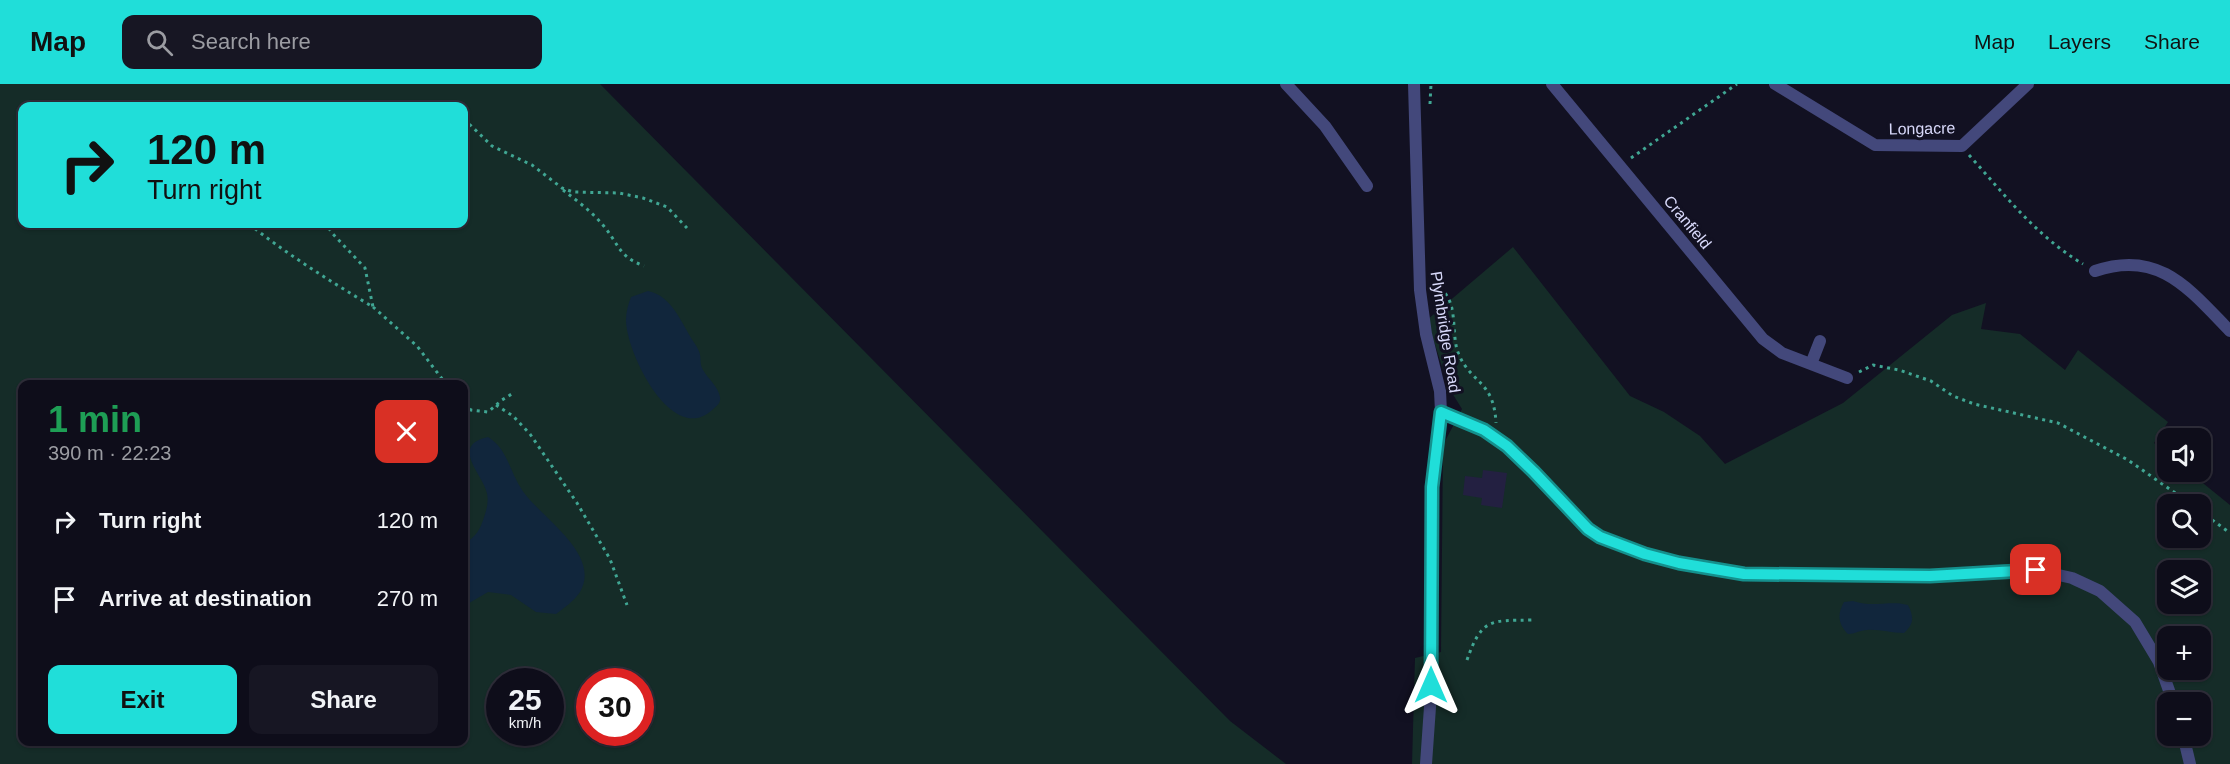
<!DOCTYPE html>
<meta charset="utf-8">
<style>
body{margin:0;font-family:Arial,sans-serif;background:#171623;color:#f1f3f6;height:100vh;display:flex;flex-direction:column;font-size:22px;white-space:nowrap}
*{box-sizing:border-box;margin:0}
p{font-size:20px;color:#9b9ca2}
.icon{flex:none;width:33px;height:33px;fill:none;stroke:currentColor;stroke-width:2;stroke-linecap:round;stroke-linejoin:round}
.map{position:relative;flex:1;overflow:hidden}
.details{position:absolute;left:18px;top:296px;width:450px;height:366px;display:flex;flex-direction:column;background:#0e0d1a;border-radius:12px;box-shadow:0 2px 4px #0004,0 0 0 2px #2e2d39}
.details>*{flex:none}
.guide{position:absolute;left:18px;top:18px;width:450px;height:126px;border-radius:12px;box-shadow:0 2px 4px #0004,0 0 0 2px #2e2d39;background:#20ded9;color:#111;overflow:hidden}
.tools{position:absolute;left:2157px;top:344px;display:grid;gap:12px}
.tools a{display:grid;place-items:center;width:54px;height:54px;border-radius:12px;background:#0e0d1a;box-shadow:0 2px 4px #0004,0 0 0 2px #2e2d39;font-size:30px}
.speed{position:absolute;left:486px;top:584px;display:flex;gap:12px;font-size:30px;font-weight:700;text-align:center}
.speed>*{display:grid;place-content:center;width:78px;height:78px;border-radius:50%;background:#0e0d1a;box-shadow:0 2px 4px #0004,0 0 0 2px #2e2d39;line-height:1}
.speed small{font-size:15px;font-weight:400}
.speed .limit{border:9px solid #d22;background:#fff;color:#111}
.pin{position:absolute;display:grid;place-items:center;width:51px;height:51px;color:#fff;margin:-26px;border-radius:12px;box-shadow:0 3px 9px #0006}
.me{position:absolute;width:66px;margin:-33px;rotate:0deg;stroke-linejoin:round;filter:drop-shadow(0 0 4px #0008)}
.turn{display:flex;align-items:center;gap:21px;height:126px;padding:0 30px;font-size:27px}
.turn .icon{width:78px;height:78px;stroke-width:2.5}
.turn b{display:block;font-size:42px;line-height:51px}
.round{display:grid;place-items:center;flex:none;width:63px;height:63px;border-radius:12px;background:#171623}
.overview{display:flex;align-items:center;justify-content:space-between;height:102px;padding:0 30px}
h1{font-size:36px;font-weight:600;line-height:45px;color:#1e9e55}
.button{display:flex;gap:12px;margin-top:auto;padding:12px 30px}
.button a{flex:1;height:69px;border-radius:12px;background:#20ded9;color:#111;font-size:24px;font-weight:600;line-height:69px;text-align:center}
.button a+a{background:#171623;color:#f1f3f6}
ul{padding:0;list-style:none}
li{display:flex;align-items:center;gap:18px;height:78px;padding:0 30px}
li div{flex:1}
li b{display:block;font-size:22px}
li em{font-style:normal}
header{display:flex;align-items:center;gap:36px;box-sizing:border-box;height:84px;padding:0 30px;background:#20ded9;color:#111}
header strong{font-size:28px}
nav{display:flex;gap:33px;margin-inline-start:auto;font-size:21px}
.search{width:420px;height:54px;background:#171623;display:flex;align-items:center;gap:15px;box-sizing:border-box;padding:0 21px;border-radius:12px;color:#9b9ca2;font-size:22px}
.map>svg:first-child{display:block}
.green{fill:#152c28;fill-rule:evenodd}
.water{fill:#11263c}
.building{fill:#232041}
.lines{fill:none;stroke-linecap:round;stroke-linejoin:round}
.path{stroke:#40a693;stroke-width:3;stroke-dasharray:3 4.5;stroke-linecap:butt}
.minor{stroke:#43487b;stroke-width:12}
.route-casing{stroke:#15908d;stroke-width:15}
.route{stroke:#20ded9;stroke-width:10}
.labels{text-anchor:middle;stroke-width:6;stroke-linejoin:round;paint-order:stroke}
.street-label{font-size:16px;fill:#d8d9fa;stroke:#121122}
</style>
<header>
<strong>Map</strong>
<div class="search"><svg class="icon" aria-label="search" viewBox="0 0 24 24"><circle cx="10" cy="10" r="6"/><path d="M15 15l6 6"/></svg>Search here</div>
<nav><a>Map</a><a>Layers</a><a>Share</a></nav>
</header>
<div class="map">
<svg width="2230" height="680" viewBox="0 0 2230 680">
<rect width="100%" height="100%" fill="#121122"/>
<path class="green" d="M0 0H600L1230 637 1286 680H0ZM22 22H464V140H22ZM22 300H464V657H22ZM500 597H550V648H500ZM590 597H640V648H590Z
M1513 163 1630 312 1664 328 1700 352 1725 380 1843 319 1952 231 1986 219 1981 245 2020 250 2065 286 2078 266 2168 338 2154 359 2167 370 2168 387H2188L2230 421V680H1412L1415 574 1441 568 1443 361 1462 325 1449 304 1427 236ZM2168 420H2200V453H2168ZM2168 486H2200V519H2168ZM2168 552H2200V585H2168ZM2168 618H2200V651H2168Z"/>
<path class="water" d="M648 207C673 212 682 241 695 260 704 273 698 277 703 286 708 295 718 302 720 313 721 320 716 322 711 327 671 361 626 268 626 236 626 228 628 221 631 213Z
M488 353C507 364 510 388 522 406 540 433 602 470 580 508 574 517 564 524 556 530L536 528 511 511 488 508 464 522V459C472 456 479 448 482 439 486 428 490 417 486 406 480 388 451 361 488 353Z
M1853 517C1875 524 1888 516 1908 521 1914 533 1914 540 1904 549 1891 549 1879 545 1867 546 1860 546 1855 550 1848 550 1838 540 1837 530 1844 518Z"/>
<path class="building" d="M1483 386 1507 389 1502 424 1481 421 1482 414 1463 411 1465 392 1482 394Z"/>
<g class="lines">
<path class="path" d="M1430 20 1431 0
M464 35 492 62 532 81 562 104 573 108 619 109 643 114 667 123 687 144
M1969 71C2005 111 2036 152 2083 180
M1631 74 1737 0
M563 106C576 116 591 127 602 140 619 159 617 172 644 182
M249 140C288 171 330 197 373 223L365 184 332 149 326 140
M1433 201C1462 212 1449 249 1459 271 1472 300 1494 297 1496 339
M373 223 417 262 446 300
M1859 288 1873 281 1899 286 1931 297 1953 312 1974 320 2058 339 2128 376 2191 420
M464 320 471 326 488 328 502 316 515 308
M496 321 513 332 530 350 577 419 610 475 627 521
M2200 427 2230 449
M1467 576C1482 533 1491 537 1532 536"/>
<path class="minor" d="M1286 0 1325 42 1367 102
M1414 0 1420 206 1426 250 1440 307 1441 328 1432 403 1430 623 1426 680
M1552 0 1763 255 1782 269 1847 294
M1775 0 1875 61 1962 62 2028 0
M2095 187C2159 165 2189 205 2230 247
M1811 280 1820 257
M1441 328 1483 346 1507 362 1534 388 1588 445 1601 453 1645 470 1679 479 1745 491 1930 492 2036 486 2072 494 2100 507 2135 538 2159 578 2173 618
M2183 651 2190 680"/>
</g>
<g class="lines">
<defs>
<path id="route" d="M1431 601 1432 403 1441 328 1484 346 1507 362 1534 388 1588 445 1600 453 1645 470 1679 479 1744 490 1930 492 2036 486"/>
</defs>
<use href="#route" class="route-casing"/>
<use href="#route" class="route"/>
</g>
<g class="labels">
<g class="street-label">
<text transform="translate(1922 44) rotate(-1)" y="6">Longacre</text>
<text transform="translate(1688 138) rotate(50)" y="6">Cranfield</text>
<text transform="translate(1446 248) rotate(81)" y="6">Plymbridge Road</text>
</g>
</g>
</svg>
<div class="tools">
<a><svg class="icon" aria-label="sound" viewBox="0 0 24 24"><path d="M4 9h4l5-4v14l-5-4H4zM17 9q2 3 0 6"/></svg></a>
<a><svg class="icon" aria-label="search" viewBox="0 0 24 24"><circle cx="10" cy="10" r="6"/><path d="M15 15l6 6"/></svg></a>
<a><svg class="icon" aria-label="layers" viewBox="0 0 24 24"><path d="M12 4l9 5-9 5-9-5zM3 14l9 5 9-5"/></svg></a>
<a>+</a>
<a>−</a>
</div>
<div class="speed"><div>25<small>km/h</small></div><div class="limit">30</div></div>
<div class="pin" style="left:2036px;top:486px;background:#d93025"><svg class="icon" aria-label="arrive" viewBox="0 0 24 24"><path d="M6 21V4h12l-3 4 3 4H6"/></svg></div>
<svg class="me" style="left:1431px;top:601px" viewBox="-20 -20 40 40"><path d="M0-17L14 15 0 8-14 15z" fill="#20ded9" stroke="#fff" stroke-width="4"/></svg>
<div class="guide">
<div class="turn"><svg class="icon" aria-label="right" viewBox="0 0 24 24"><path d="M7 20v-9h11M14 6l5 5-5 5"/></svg><div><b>120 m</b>Turn right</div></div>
</div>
<section class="details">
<div class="overview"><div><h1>1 min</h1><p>390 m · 22:23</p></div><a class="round" style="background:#d93025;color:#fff"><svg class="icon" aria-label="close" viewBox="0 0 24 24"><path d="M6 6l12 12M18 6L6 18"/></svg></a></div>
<ul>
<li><svg class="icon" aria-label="right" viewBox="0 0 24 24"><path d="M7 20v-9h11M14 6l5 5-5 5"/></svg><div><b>Turn right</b></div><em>120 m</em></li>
<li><svg class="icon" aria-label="arrive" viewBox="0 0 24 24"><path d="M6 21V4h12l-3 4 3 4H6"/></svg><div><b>Arrive at destination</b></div><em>270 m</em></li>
</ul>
<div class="button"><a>Exit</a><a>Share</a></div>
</section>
</div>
